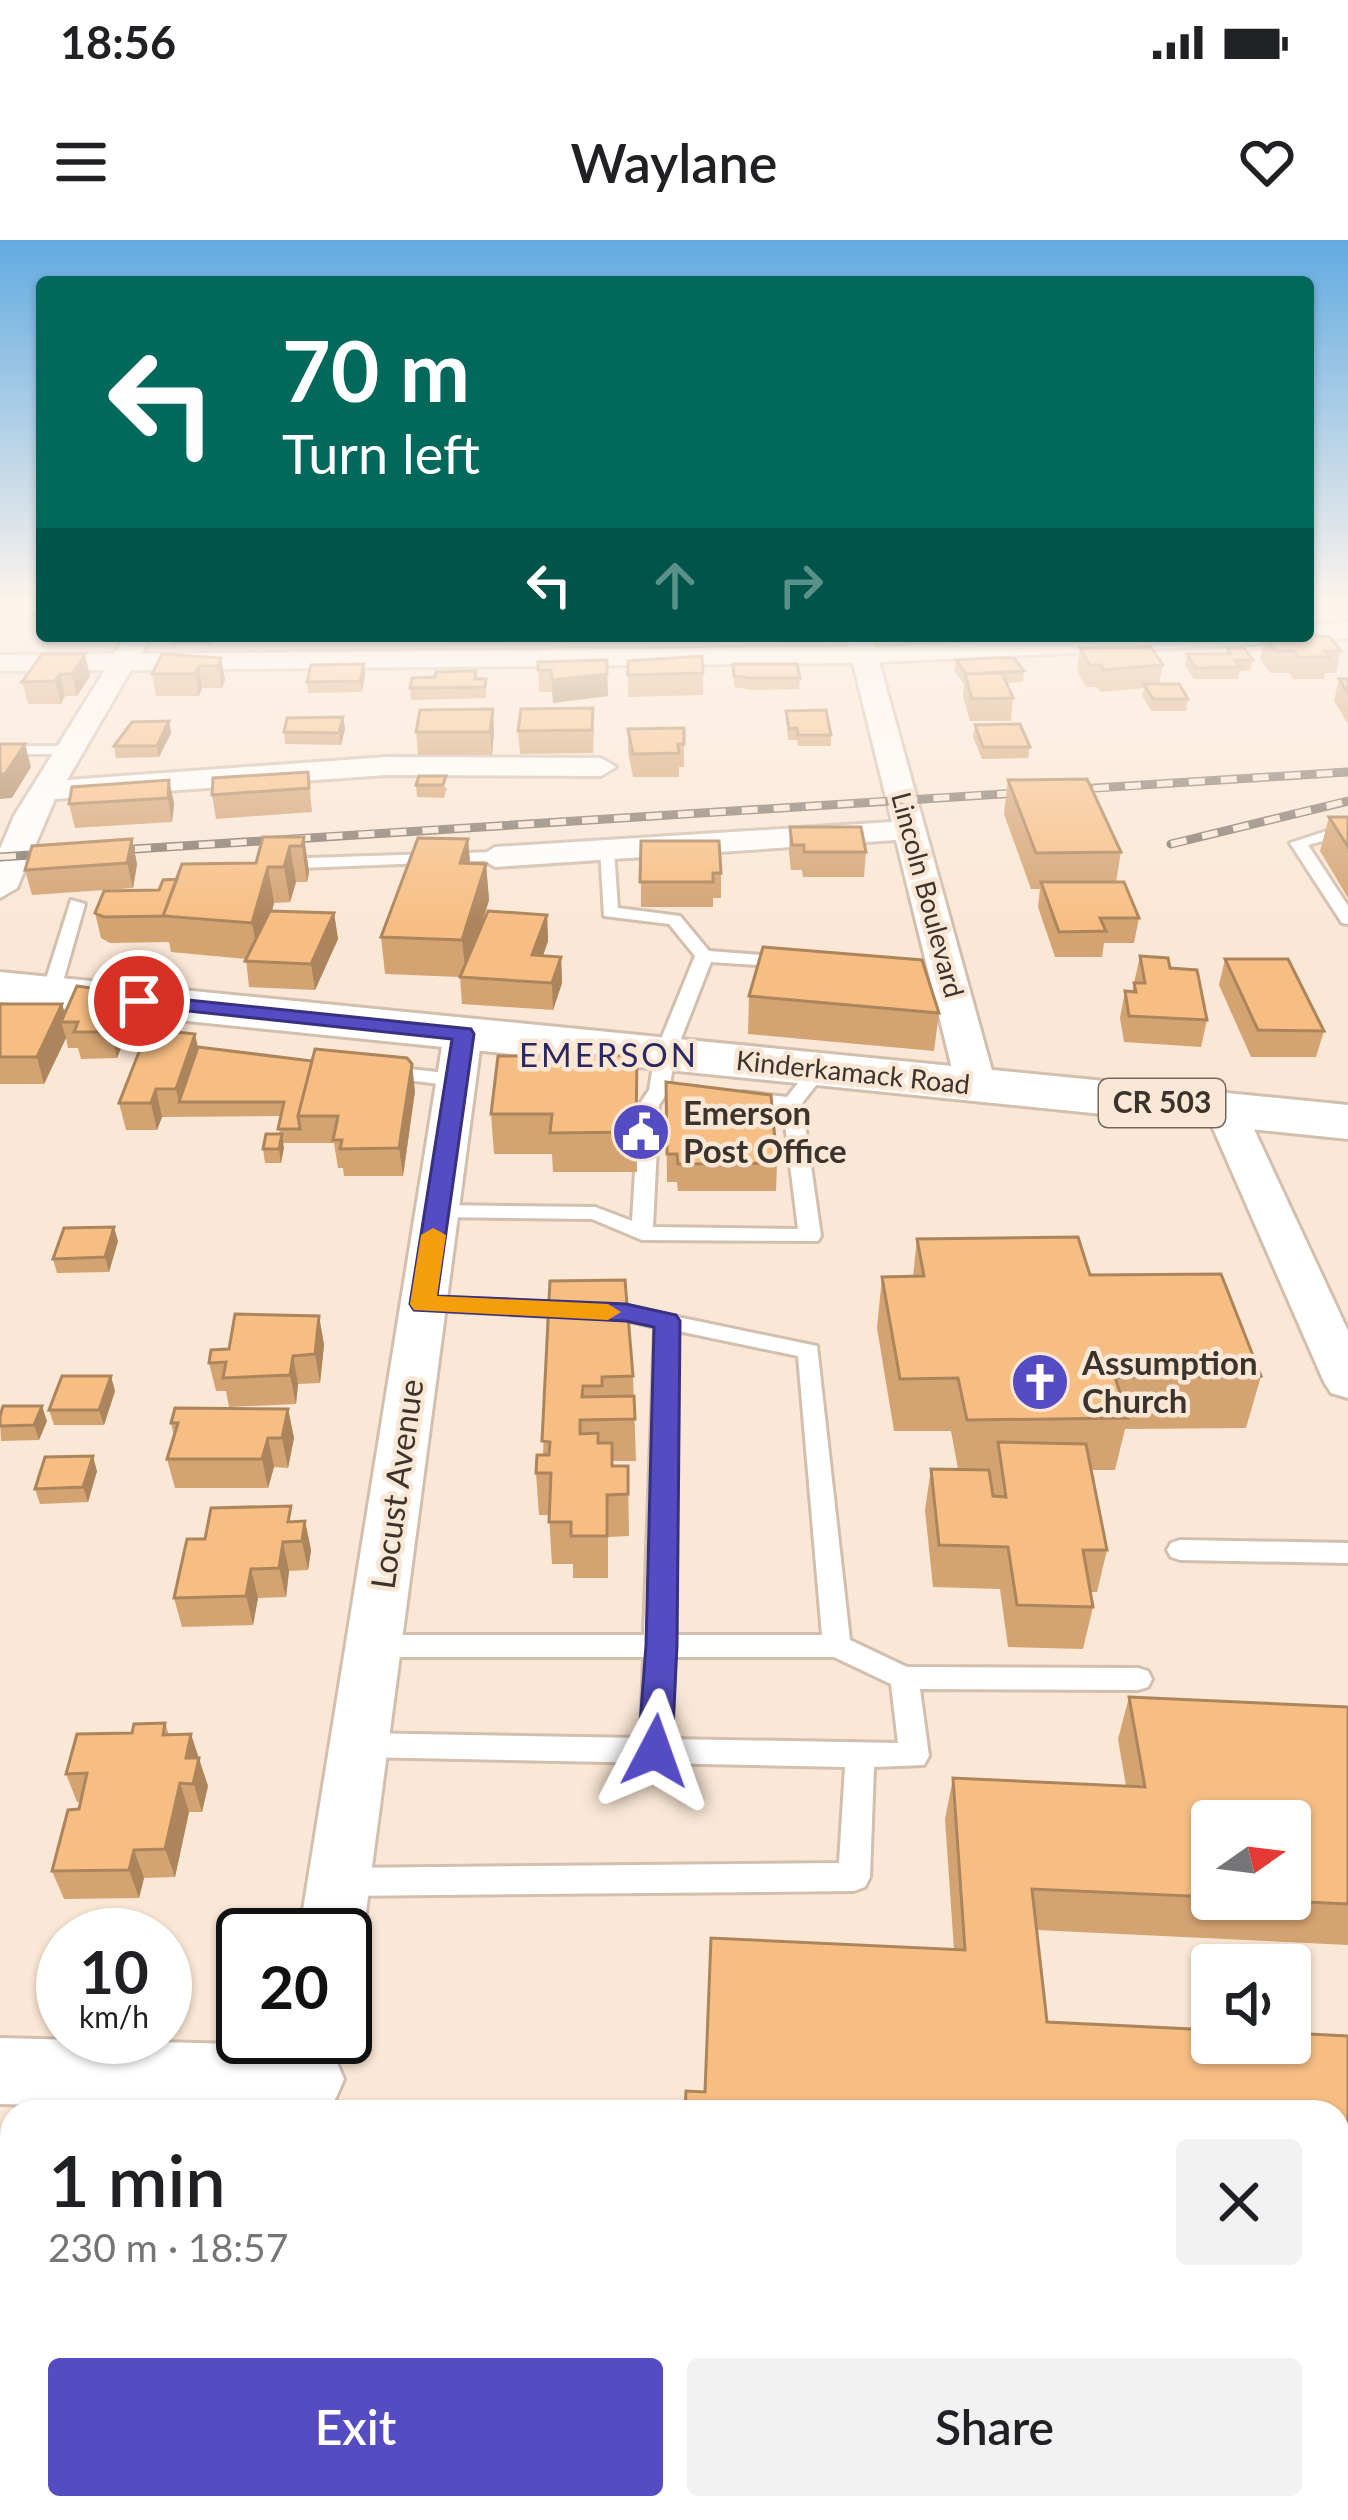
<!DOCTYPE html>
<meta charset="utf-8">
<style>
body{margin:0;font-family:Lato,sans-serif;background:#f2f2f2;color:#202124;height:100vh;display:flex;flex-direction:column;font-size:45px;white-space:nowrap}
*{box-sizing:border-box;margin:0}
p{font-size:39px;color:#757577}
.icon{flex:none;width:66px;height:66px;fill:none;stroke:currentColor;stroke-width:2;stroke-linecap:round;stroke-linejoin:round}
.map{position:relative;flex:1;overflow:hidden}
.details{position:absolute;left:0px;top:1860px;width:1350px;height:420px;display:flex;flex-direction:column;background:#fff;border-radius:36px 36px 0 0;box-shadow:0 3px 9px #0004}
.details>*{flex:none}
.banner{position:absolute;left:36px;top:36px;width:1278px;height:366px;border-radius:12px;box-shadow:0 3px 9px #0004;background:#00695c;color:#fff;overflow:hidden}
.needle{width:78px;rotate:76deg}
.fabs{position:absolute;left:1191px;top:1560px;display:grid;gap:24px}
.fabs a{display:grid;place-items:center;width:120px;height:120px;border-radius:12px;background:#fff;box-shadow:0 3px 9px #0004;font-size:60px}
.speed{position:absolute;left:36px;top:1668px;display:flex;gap:24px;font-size:60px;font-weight:700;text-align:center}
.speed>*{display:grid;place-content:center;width:156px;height:156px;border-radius:50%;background:#fff;box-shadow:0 3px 9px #0004;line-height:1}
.speed small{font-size:30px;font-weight:400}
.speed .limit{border:6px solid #111;border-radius:18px;background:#fff;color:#111}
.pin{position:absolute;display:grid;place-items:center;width:102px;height:102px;color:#fff;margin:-51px;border:6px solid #fff;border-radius:50%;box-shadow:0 3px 12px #0007}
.me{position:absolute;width:132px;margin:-66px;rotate:4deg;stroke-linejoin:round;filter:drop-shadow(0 0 9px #0008)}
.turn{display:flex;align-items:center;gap:42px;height:252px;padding:0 48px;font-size:54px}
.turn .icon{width:156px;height:156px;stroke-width:2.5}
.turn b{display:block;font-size:84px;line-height:102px}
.lanes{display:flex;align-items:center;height:114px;padding:0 48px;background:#0003;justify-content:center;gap:60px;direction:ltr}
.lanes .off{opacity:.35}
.round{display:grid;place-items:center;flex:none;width:126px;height:126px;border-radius:12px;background:#f2f2f2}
.overview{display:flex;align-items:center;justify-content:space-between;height:204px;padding:0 48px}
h1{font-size:72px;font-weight:600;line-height:90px}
.primary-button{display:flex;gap:24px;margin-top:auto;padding:24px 48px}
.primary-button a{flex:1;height:138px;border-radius:12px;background:#554cc3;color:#fff;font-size:48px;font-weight:600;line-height:138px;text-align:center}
.primary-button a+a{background:#f2f2f2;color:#202124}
.status{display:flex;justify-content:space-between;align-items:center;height:84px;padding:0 60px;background:#fff;direction:ltr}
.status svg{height:33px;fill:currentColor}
header{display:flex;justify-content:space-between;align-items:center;height:156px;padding:0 48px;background:#fff;font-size:54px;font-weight:600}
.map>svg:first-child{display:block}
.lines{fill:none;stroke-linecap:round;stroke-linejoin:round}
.lane-casing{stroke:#d2bfae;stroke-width:6}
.street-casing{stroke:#d2bfae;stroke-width:6}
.primary-casing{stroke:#d2bfae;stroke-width:6}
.lane{fill:#fff;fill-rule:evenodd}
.street{fill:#fff;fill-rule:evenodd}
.primary{fill:#fff;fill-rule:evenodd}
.rail-casing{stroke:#85796d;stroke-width:9}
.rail{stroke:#fbe7d5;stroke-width:6;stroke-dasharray:16;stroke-linecap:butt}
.wall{fill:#d4a372;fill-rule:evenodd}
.shaded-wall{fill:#ad855c}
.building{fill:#f7be84;stroke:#ad855c;stroke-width:3}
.route{fill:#554cc3;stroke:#37317f;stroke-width:3}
.slow{fill:#f59e0b}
.labels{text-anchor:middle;stroke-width:9;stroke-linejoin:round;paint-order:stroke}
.far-street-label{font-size:27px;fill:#3b332c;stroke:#fbe7d5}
.shield{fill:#fbe7d5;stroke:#75695f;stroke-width:3}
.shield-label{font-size:30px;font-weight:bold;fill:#3b332c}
.far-quarter-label{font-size:33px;letter-spacing:3px;fill:#2a2762;stroke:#fbe7d5}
.poi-label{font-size:33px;font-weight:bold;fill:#3b332c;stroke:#fbe7d5;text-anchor:start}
.street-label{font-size:33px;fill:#3b332c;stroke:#fbe7d5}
</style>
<div class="status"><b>18:56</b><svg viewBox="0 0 49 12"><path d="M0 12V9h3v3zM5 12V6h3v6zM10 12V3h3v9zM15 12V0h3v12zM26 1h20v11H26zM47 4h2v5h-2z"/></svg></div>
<header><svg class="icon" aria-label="menu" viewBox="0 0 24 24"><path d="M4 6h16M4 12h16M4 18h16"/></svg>Waylane<svg class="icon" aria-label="heart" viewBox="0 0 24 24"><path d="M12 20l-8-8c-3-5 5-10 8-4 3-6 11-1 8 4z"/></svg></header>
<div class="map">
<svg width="1348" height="2280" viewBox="0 0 1348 2280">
<rect width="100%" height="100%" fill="#fbe7d5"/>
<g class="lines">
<defs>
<path id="lane" d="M0 506H69L76 510 69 514H0Z
M1348 584V594L1308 605 1348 666V684L1342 683 1290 603Z
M600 607 614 610 618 668 680 676 709 711 789 717 798 722 789 727 711 722 675 814 670 845 696 847 706 853 696 859 665 856 659 865 653 987 798 989 783 868 743 864 733 858 743 852 787 857 812 825 819 823 829 829 802 863 821 996 818 1001 642 1000 592 979 437 977 426 971 437 965 595 967 632 981 639 865 649 850 655 814 695 716 669 684 604 676Z
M495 612 501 614V620L276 629 268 624 276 619Z
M71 660 85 664 60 752 51 757 42 752Z
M381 826 456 834 466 840 456 846 374 836V828Z
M423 1057 625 1066 817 1106 850 1400 907 1427 1138 1428 1148 1431 1152 1439 1148 1447 1138 1450 920 1449 929 1516 924 1525 874 1527 870 1637 865 1647 854 1651 341 1656 330 1652 325 1642 330 1632 341 1628 839 1623 845 1527 360 1517 350 1514 345 1505 350 1496 360 1493 641 1498 644 1417H374L364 1414 360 1406 364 1398 374 1395H644L655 1087 625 1080 415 1069 412 1064ZM678 1091 798 1116 822 1395H672ZM672 1417H834L891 1444 898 1503 670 1499Z
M1180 1300 1348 1303V1323L1180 1320 1171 1317 1167 1310 1171 1303Z"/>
<path id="street" d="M1348 382V398L1308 401 1297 396H1308V385Z
M126 396H146L149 400 141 414 849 407 846 396H872L875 407 1097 396H1272L1259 404 879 422 996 845 990 853H962L956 845 896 600 495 627 479 617 495 607 892 582 853 423 131 430 67 540 386 517 601 518 616 527 601 536 386 535 55 559 17 648 0 658V609L14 576 105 430 0 431V415L114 414Z
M463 783 476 786 482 794 363 1695 354 1716 345 1719V1695H299L444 794 450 786Z
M1225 858 1239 862 1245 870 1348 1091V1158L1331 1153 1324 1142 1205 870 1211 862Z
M0 1798 310 1806 334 1816 344 1839 334 1862 310 1872 0 1864Z
M206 2268H288L286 2280H204Z"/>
<path id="primary" d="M0 732 1348 865V899L0 762Z"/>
</defs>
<use href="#lane" class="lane-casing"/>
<use href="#street" class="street-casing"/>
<use href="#primary" class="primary-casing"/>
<use href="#lane" class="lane"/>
<use href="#street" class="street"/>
<use href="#primary" class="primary"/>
<defs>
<path id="rail" d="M1171 604 1348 561
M103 611 1348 532
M0 617 61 613"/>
</defs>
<use href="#rail" class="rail-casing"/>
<use href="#rail" class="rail"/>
</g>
<path class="wall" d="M42 365V396H71H38L33 375Z
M170 396H219L212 404H172Z
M1265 398 1341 411 1336 433H1325L1324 439H1293L1289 433H1270L1260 419Z
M1080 408 1163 425 1159 444 1188 459 1186 471H1151L1142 455 1144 448 1100 452 1097 447H1086L1077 430Z
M1227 408 1253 420 1250 431H1240L1238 439H1194L1185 425 1187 414H1226Z
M42 414 90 436 77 456H65L61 464H28L22 442Z
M221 418 225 440 222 448H202L199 456H156L152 434Z
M607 420 608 456 553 463 552 452H539L538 422Z
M956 420 1024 431 1023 442 1006 443 1013 458 1011 481H970L963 456 964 444 954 431Z
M628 421 703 433V455L628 457Z
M364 424 365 435 362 452 308 453 307 442Z
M733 424 800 438 799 449 751 450 734 447Z
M486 439V458L411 460 410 448Z
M1339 439H1348V484L1334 461Z
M786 471 831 495V506H798L797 500H788Z
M343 477 345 489 341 505 285 504 284 492Z
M169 481 171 493 159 517 116 518 114 506Z
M975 485 1030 507 1028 518 982 519 973 497Z
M684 488V527H679V537H633L628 512V489Z
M518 491H594L593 513 520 514Z
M416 492H494L492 515H418Z
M308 532 312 572 216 579 212 555Z
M419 536 447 548 444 558 417 557 416 545Z
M169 540 174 564 172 582 75 588 69 564Z
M1008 540 1121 612 1116 642 1139 678 1134 703H1104L1102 717H1055L1038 667 1040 649H1031L1004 574Z
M1329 577 1348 607V658L1320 611Z
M790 587 866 612 864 637H803L802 630H791L789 612Z
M304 597 309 632 307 642H296L290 662 274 663 272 671 334 673 338 699 315 750 249 747 246 719 171 712 169 702 110 703 101 698 95 673 159 650 177 639 256 623Z
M132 599 137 624 133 648 32 655 25 630Z
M468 599 470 623 486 624 489 660 479 691 547 675 548 701 543 716 561 717 562 743 553 770 462 764 460 737 385 734 381 697Z
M641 601 721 633V658H713V667H641Z
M1140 716 1170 728 1207 780 1201 807 1124 802 1120 778 1125 751 1132 752Z
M1225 719 1324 791 1316 817H1251L1219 745Z
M749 756 939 773 934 811 748 794Z
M0 764H62L65 774 132 780 117 818 81 819 78 808H68L66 798 44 844H0Z
M198 807 415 851 403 936H344L343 928H338L334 903H283L281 923H265L263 909 279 894 281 876 162 877 157 890H126L119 863Z
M637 815V932H553L552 914H494L491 874Z
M666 842 777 923 776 951H678L677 942H667Z
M917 999 1090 1035 1261 1136 1246 1188 1125 1189 1115 1230H1091L1107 1310 1097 1352H1091L1093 1367 1083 1409 1008 1407 1000 1349 933 1347 925 1270 931 1229H958L951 1191H894L877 1088 882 1037 913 1036Z
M118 1001 109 1032 57 1033 53 1019Z
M550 1041 633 1136 636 1221H612V1226H628L629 1296 608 1297V1338H573V1324H552L549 1275H539L536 1233 543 1215Z
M319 1076 324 1105 320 1143 298 1144 296 1164 229 1167 226 1151H216L209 1123 229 1109Z
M115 1151 104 1185H54L49 1170Z
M288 1169 294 1198 288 1228 274 1227 268 1248H175L167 1219 174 1196 171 1183Z
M0 1176 47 1181 39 1200 1 1201Z
M97 1231 88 1262 40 1264 35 1249Z
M295 1281H305L311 1310 308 1330 289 1331 286 1357 258 1358 253 1385 182 1387 174 1358 205 1299Z
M1129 1457 1348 1467V1705L1037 1690 1047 1782 1348 1796V2056L1338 2055V1872L705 1852 954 1710 945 1579 953 1538 1126 1546 1118 1499ZM1212 1581 1290 1659H1212Z
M165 1483 169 1495 198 1518 208 1546 202 1572H189L175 1637 144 1638 139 1658 64 1659 52 1631 80 1562H77L66 1534 132 1493Z"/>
<path class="shaded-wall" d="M85 414 90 436 77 456 72 434Z
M221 418 225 440 222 448 218 426Z
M364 424 365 435 362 452 360 441Z
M199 426 202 448 199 456 195 434Z
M60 434 65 456 61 464 55 441Z
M607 434 608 456 553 463 552 440Z
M493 469 494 492 492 515 490 492Z
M343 477 345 489 341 505 339 493Z
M169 481 171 493 159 517 157 506Z
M25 504 31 527 12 558 0 559V534Z
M169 540 174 564 172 582 168 558Z
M304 597 309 632 307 642 302 606Z
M132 599 137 624 133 648 127 623Z
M468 599 471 634 460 623Z
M290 606 296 642 290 662 284 627Z
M486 624 489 660 466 737 462 700Z
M268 627 274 663 259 720 252 683Z
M334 673 338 699 315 750 311 724Z
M547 675 548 701 534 741 532 715Z
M561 717 562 743 553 770 552 743Z
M126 753 132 780 117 818 111 792Z
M62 764 67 782H61L66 798 44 844 37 817Z
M195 794 201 821 179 862 176 849Z
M412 824 415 851 403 936 399 908Z
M156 849 162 877 157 890 151 863Z
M282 894 284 908 281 923 279 909Z
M114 987 118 1001 109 1032 105 1017Z
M319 1076 324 1105 320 1143 315 1114Z
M293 1116 298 1144 296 1164 290 1135Z
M111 1136 115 1151 104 1185 99 1170Z
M42 1166 47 1181 39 1200 34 1185Z
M288 1169 294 1198 288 1228 282 1198Z
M268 1198 274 1227 268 1248 262 1219Z
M93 1216 97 1231 88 1262 83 1247Z
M305 1281 311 1310 308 1330 302 1301Z
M283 1302 289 1331 286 1357 279 1328Z
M251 1329 258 1358 253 1385 246 1356Z
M191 1494 208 1546 202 1572 186 1518Z
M180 1543 189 1572 175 1637 165 1609Z
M134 1610 144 1638 139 1658 129 1630Z"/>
<path class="building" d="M41 365 42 375H33Z
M1308 395 1330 397 1341 411H1325L1329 417H1298L1294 411H1275L1265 398Z
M1151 407 1163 425 1103 430 1101 425H1090L1080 408Z
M1227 408H1244L1253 420H1235L1240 427 1196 428 1187 414H1231Z
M42 414H85L72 434H60L55 441 22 442Z
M162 414 221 418 218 426H199L195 434H152Z
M702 416 703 433 628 435V421Z
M988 418H1014L1024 431 966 434 956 420Z
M607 420V434L552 440 551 430H538V422Z
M364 424 360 441 307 442 311 425Z
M733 424H797L800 438H751L734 436Z
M476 431 475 439H486L485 447 410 448 412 438 435 437 436 432Z
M1002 433 1013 458 972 459 965 434Z
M1339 439H1348V453Z
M1144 444H1179L1188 459H1153Z
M593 468 592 490 518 491 521 469Z
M493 469 490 492H416L420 470Z
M826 470 831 495H798L797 488 789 489 786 471Z
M343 477 339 493 284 492 287 478Z
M169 481 157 506H114L132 482Z
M1020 484 1030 507H983L975 485Z
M684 488V504H678L679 513 633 514 628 489Z
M0 504H25L5 534H0Z
M308 532 309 548 212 555 213 538Z
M419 536H446L443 545H416Z
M1087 539 1121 612 1036 613 1008 540Z
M169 540 168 558 69 564 72 547Z
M1329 577H1348V607Z
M790 587H861L866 612H804V605H792Z
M263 597H304L302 606H290L284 627H268L252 683 163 676 182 624 256 623Z
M418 598 468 599 460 623 486 624 462 700 381 697Z
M132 599 127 623 25 630 32 606Z
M641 601H719L721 633H713V642H640Z
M177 639 163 676H169L104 677 95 673 104 651 159 650 163 640Z
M1041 642H1124L1139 678H1100L1106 691 1059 692Z
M270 671 334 673 311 724 245 721Z
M488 671 547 675 532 715 561 717 552 743 460 737Z
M763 707 922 720 939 773 749 756Z
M1140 716 1168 718 1170 728 1197 730 1207 780 1129 776 1125 751 1136 752 1134 743H1145Z
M1225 719H1288L1324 791 1258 790Z
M77 746 126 753 111 792H74L78 782H61Z
M0 764H62L37 817H0Z
M148 789 195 794 176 849H156L151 863H119Z
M198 807 312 821 298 876 300 889H278L284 862H179Z
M315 809 407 818 412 824 399 908 340 909 342 900H333L338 876H298Z
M637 815 636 892 550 893 552 874H491L498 816Z
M666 842 771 855 777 923 678 924 677 914H667Z
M266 894H282L279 909H263Z
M114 987 105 1017 53 1019 64 988Z
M1078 997 1090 1035 1221 1034 1261 1136 1115 1137 1128 1178 967 1180 958 1138 900 1139 882 1037 924 1036 917 999Z
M625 1040 633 1136 602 1137V1146H583L582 1157 634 1156 635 1179 580 1180V1194L598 1193V1203H612V1226H628V1254L607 1255V1296H571V1282H549L551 1233H536L537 1215H549L550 1202 542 1201 550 1041Z
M235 1074 319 1076 315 1114 293 1116 290 1135 223 1138 226 1122 209 1123 211 1110 229 1109Z
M62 1136H111L99 1170H49Z
M3 1166H42L34 1185 0 1186V1176Z
M175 1168 288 1169 282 1198H268L262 1219H167L178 1183H171Z
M998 1202 1086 1204 1107 1310H1083L1093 1367 1017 1365 1008 1307 939 1305 931 1229 989 1230 993 1256 1006 1257Z
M93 1216 83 1247 35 1249 45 1217Z
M291 1266 288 1282 305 1281 302 1301 283 1302 279 1328 251 1329 246 1356 174 1358 187 1299H205L211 1268Z
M1129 1457 1348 1467V1664L1246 1659H1290V1581H1212V1657L1032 1649 1047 1782 1212 1790V1803H1290V1793L1348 1796V2019H1338V1872H685L686 1851 705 1852 711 1698 965 1710 953 1538 1145 1547Z
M165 1483 163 1495 191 1494 186 1518H199L193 1544 180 1543 165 1609 134 1610 129 1630 52 1631 68 1570 79 1569 87 1533 66 1534 77 1494 132 1493 134 1484Z"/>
<linearGradient id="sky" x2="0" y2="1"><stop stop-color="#62abe1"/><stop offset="0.53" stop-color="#fdf4ec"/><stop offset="1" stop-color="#fdf4ec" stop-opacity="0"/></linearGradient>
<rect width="1348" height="684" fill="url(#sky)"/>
<path class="route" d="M139 755 471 789 474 794 437 1056 626 1064 676 1075 680 1081 677 1405 672 1511 667 1521 655 1525 643 1521 638 1511 646 1405 654 1087 626 1081 414 1070 410 1064 452 799 132 765 128 761Z"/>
<path class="slow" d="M433 988 446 995 437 1056 608 1064 621 1072 608 1080 414 1070 410 1064 421 995Z"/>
<defs>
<symbol id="civic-disc" viewBox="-11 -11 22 22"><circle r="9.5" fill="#554cc3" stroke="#fbe7d5"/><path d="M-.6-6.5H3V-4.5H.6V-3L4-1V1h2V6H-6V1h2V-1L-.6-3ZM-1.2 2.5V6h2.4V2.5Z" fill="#fff"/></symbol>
<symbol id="church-disc" viewBox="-11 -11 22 22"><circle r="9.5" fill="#554cc3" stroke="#fbe7d5"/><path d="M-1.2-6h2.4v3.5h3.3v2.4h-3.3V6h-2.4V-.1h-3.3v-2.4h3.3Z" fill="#fff"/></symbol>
</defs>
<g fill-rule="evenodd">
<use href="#civic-disc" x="608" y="859" width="66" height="66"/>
<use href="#church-disc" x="1007" y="1109" width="66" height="66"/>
</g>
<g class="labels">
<g class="far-street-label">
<text transform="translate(927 655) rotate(75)" y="9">Lincoln Boulevard</text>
<text transform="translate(853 833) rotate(6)" y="9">Kinderkamack Road</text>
</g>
<rect class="shield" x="1099" y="839" width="126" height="48" rx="9"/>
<g class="shield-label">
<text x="1162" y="873">CR 503</text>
</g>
<g class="far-quarter-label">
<text x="609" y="827">EMERSON</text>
</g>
<g class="poi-label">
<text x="683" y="885">Emerson<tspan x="683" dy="38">Post Office</tspan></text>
<text x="1082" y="1135">Assumption<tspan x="1082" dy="38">Church</tspan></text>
</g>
<g class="street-label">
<text transform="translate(397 1244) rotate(-82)" y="12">Locust Avenue</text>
</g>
</g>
</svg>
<div class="fabs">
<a><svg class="needle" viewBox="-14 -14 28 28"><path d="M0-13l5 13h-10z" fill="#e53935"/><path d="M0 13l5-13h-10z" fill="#757577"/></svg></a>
<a><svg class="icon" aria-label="sound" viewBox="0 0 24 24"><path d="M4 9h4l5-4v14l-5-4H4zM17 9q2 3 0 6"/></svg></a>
</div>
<div class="speed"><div>10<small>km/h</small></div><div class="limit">20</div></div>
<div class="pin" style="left:139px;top:761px;background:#d93025"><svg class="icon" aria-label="arrive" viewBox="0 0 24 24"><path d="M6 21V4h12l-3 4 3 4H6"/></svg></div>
<svg class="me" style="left:655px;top:1511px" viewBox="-20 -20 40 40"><path d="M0-17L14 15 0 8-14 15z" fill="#554cc3" stroke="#fff" stroke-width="4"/></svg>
<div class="banner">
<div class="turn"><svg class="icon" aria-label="left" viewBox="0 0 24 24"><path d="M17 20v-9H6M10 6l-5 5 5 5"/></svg><div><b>70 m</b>Turn left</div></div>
<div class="lanes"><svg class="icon" aria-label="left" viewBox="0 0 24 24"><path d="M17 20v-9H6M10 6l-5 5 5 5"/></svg><svg class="icon off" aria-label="ahead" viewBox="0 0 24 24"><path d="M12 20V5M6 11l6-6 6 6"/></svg><svg class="icon off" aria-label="right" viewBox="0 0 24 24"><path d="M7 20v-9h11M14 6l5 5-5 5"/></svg></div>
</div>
<section class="details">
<div class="overview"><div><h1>1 min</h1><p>230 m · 18:57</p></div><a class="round"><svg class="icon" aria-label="close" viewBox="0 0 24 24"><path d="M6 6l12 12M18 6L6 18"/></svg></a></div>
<div class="primary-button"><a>Exit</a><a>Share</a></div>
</section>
</div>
